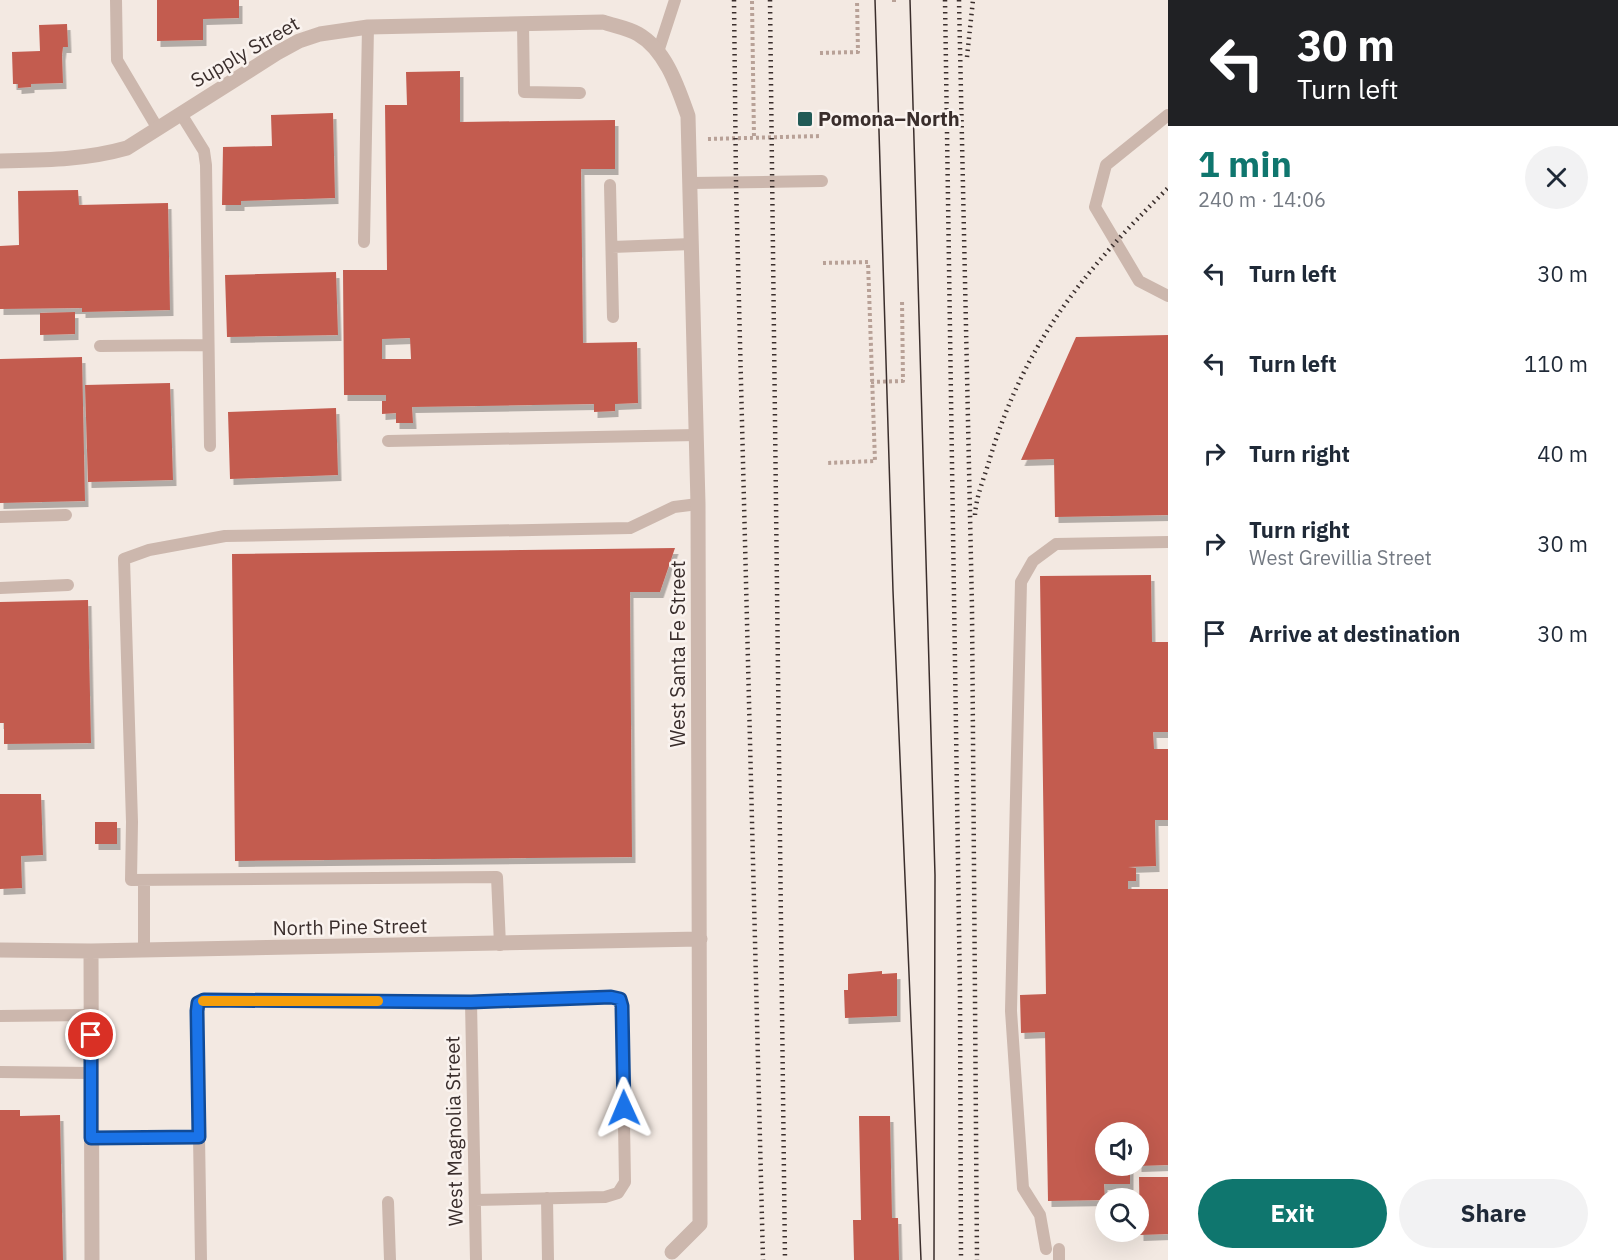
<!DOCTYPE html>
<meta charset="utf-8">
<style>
body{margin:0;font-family:"IBM Plex Sans",sans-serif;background:#f2f2f3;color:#1f2937;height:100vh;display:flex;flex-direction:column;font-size:22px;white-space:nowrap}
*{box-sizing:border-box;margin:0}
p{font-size:20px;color:#747a83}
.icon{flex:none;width:33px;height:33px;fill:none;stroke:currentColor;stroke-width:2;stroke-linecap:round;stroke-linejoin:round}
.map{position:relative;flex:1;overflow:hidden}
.details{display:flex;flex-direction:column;background:#fff;width:450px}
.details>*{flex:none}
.banner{background:#202124;color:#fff;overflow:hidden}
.fabs{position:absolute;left:1095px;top:1122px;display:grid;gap:12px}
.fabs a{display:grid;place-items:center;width:54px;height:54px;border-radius:50%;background:#fff;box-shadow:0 6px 24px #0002;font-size:30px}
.pin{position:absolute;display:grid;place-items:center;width:51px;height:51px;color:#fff;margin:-26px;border:3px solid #fff;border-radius:50%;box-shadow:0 2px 6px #0007}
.me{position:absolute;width:66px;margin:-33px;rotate:359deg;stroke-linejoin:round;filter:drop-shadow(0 0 4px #0008)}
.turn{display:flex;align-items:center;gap:21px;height:126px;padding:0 30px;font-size:27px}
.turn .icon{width:78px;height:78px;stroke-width:2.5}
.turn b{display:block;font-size:42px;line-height:51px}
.round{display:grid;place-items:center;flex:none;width:63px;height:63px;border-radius:32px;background:#f2f2f3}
.overview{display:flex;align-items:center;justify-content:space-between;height:102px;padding:0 30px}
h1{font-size:36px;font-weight:700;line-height:45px;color:#0f766e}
.button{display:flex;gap:12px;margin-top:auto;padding:12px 30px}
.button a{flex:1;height:69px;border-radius:36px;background:#0f766e;color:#fff;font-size:24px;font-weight:700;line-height:69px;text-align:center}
.button a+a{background:#f2f2f3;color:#1f2937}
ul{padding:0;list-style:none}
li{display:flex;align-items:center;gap:18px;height:90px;padding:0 30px}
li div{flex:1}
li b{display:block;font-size:22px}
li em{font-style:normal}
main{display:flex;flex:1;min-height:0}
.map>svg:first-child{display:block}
.building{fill:#c35c50;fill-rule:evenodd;filter:url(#shadow)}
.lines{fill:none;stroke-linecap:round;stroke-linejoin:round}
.path{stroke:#b8a197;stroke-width:4;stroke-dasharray:3 3;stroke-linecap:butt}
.lane{stroke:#ccb7ad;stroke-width:12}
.street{stroke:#ccb7ad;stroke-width:15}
.tram{stroke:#3a2e2c;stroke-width:1.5}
.rail{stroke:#3a2e2c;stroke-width:4.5;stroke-dasharray:1.5 4.5;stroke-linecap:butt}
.route-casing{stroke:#114b97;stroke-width:15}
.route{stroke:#1a73e8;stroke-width:10}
.slow{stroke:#f59e0b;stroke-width:10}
.poi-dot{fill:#225b57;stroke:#faf3ef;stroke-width:2}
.labels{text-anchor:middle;stroke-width:5;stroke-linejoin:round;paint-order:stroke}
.street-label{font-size:20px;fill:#3a2e2c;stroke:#faf3ef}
.poi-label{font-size:20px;font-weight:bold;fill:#3a2e2c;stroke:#faf3ef;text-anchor:start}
</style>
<main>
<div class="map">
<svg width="1168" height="1260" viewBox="0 0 1168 1260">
<defs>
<filter id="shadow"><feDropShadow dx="3.5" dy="6" stdDeviation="0" flood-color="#0004"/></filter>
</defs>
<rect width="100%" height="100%" fill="#f3e9e2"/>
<path class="building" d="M157 0H239V18L203 19V40L157 41Z
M67 24 68 47H63L62 55 63 83 31 84V87L18 88V84H13L12 52 40 51 39 25Z
M460 71V122L615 120V169H581L583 343 637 342 638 403 615 404V411L594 412V404L412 407 413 423H396V413L382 414V401H386V395H344L343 270H387L385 105H407L406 72ZM410 338 411 359H382V339Z
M333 113 335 198 241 201V205H222L223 147 272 146 271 115Z
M78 190 79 205 168 203 170 310 82 312V308L0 309V246L19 245 18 191Z
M336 272 338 335 227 337 225 275Z
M75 312V334L40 335V313Z
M1168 335V515L1055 517 1054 459 1021 460 1076 337Z
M82 357 85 501 0 503V359Z
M170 383 173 480 88 482 85 385Z
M336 408 338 475 230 479 228 412Z
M675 548 660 592H630L632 857 235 861 232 554Z
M1151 575 1152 642H1168V732H1153L1154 749H1168V820H1155L1156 866 1128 867 1136 868V881H1128V889H1168V1165L1138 1166V1132H1106V1166H1130V1184H1104L1105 1200 1048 1201 1045 1032 1021 1033 1020 995 1046 994 1040 576Z
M88 600 91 743 4 744V723H0V602Z
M0 794H41L43 855 21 856 22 888 0 889Z
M95 822H117V844H95Z
M882 971V974L897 973V1016L845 1018 844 990H848V974Z
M0 1110H20V1116L60 1115 63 1260H0Z
M859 1116H890L892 1218H898L899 1260H854L853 1220H861Z
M1139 1177H1168V1234L1140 1235Z"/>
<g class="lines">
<path class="path" d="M894 0V2
M752 1 754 138
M820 53 858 52 857 0
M708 139 821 136
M823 263 868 262 875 461 827 463
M871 382 903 381 902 299"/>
<path class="lane" d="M116 0 117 60 158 129
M523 24 524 92 580 93
M658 52 675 0
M181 114 204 151 206 165 210 446
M1168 115 1106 165 1095 207 1139 281 1168 296
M691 183 822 181
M610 185 613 317
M364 242 368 27
M612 247 692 244
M100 346 208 345
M388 441 696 435
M0 517 66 515
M0 588 68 585
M144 880V951
M500 945 497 877 131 880 132 822 124 559 149 550 225 536 630 528 674 507 698 504
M471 1002 476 1260
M0 1016 91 1015
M0 1072 91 1073
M91 1138 199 1137
M547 1198 548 1260
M388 1202 390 1260
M1046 1249 1040 1215 1023 1188 1011 1011 1021 582 1033 561 1056 544 1168 542
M1059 1249V1260
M201 1260 197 1011 199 1003 204 1001 471 1002 611 997 619 999 622 1006 625 1182 618 1193 605 1197 475 1200"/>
<path class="street" d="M0 161C43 160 85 160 127 148L277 53 299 41 320 34 368 27 603 22C614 26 628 28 638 34 666 50 678 88 688 116L698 504 700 1224 672 1252
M0 950 91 951 700 939
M91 951 92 1260"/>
<path class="tram" d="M875 0 893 591 921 1260
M910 0 935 875 934 1260"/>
<path class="rail" d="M734 0 736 183 763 1260
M770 0 785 1260
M945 0 960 993 961 1260
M959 0 972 608 977 1260
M967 57 973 0
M975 515C976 496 985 476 990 458 1025 342 1084 271 1168 188"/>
</g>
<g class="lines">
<defs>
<path id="route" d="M91 1035V1138L199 1137 197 1011 198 1003 204 1000 471 1002 611 997 620 999 622 1006 624 1108"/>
</defs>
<use href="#route" class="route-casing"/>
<use href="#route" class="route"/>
<path class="slow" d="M203 1001H378"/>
</g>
<rect class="poi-dot" x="797" y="111" width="16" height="16" rx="3"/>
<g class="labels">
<g class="street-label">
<text transform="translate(245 52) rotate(-30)" y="7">Supply Street</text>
<text transform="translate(678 654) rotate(-90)" y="7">West Santa Fe Street</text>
<text transform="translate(350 927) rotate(-1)" y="7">North Pine Street</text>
<text transform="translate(454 1131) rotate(-91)" y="7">West Magnolia Street</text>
</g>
<g class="poi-label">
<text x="818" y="126">Pomona–North</text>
</g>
</g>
</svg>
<div class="fabs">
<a><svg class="icon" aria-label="sound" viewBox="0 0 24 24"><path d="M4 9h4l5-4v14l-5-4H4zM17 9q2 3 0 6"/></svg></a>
<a><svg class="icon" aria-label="search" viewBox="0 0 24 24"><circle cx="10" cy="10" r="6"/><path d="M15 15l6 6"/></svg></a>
</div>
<div class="pin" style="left:91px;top:1035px;background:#d93025"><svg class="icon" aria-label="arrive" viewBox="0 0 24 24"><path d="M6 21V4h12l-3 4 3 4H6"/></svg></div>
<svg class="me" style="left:624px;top:1108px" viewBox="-20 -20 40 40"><path d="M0-17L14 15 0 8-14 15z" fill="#1a73e8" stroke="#fff" stroke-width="4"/></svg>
</div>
<section class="details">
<div class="banner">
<div class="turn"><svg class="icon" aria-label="left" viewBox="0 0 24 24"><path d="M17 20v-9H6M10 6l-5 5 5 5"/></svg><div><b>30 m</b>Turn left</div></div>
</div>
<div class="overview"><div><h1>1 min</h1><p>240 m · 14:06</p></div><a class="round"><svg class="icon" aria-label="close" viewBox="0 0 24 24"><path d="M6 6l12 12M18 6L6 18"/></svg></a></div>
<ul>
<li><svg class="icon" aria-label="left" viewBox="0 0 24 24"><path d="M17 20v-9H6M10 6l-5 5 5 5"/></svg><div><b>Turn left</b></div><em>30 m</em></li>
<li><svg class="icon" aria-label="left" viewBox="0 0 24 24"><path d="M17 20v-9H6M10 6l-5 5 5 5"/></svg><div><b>Turn left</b></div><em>110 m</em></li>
<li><svg class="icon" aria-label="right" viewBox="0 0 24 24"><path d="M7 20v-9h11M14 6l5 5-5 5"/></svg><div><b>Turn right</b></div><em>40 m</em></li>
<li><svg class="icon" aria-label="right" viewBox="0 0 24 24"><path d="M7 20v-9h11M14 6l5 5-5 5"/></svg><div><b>Turn right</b><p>West Grevillia Street</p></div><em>30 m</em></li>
<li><svg class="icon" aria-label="arrive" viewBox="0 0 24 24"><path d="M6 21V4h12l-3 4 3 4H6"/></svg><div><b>Arrive at destination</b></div><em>30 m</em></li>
</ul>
<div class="button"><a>Exit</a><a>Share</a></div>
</section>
</main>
